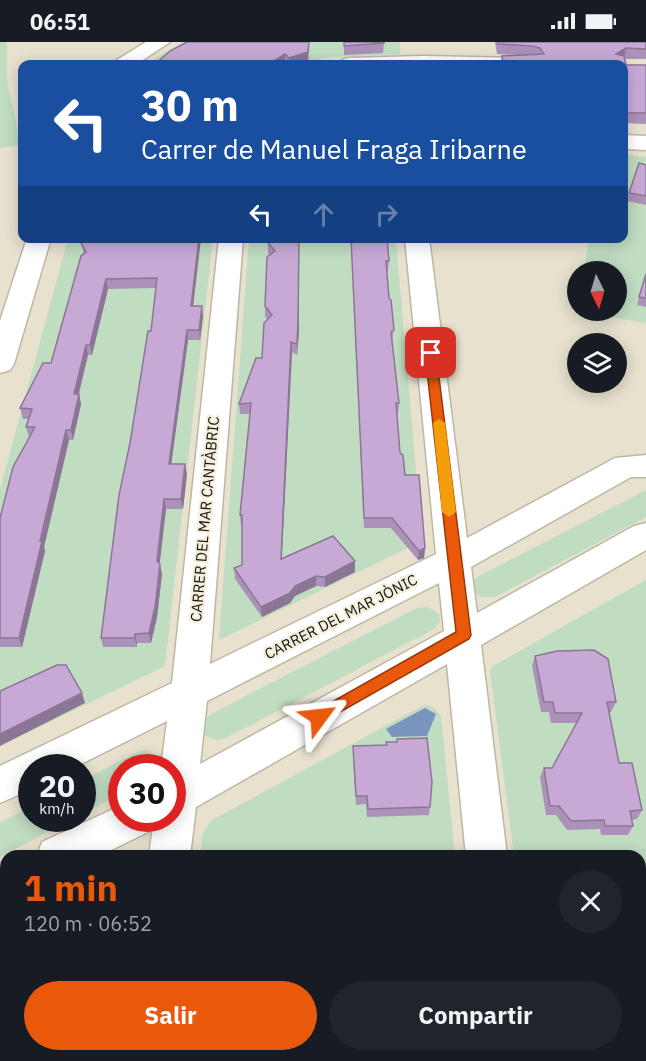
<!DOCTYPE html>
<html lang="es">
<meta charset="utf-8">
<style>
body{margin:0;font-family:"IBM Plex Sans",sans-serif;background:#20242c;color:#f1f3f6;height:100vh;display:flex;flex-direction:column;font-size:22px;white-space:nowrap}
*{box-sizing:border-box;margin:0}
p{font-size:20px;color:#9ea1a6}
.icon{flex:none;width:33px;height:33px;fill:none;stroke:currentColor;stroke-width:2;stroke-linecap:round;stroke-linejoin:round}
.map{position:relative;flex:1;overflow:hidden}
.sheet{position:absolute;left:0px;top:808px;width:646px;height:212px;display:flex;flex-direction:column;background:#171b24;border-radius:18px 18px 0 0;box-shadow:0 3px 15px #0003}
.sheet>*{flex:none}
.hud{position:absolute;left:18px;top:18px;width:610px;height:183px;border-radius:12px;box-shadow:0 3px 15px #0003;background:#1a4fa0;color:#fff;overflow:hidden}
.needle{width:39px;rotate:175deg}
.tools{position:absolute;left:567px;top:219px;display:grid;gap:12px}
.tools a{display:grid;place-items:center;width:60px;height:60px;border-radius:50%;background:#171b24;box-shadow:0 3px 15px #0003;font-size:30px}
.speed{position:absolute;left:18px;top:712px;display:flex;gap:12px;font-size:30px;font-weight:700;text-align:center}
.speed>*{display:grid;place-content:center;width:78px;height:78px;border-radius:50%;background:#171b24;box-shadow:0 3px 15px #0003;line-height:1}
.speed small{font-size:15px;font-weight:400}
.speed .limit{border:9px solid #d22;background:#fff;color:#111}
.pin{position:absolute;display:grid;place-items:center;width:51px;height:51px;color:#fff;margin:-26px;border-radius:12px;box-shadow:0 3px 9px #0006}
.me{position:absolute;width:66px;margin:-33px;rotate:60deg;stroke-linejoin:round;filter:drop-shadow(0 0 4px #0008)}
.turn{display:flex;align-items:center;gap:21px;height:126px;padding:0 24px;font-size:27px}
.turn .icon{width:78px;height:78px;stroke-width:2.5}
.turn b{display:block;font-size:42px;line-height:51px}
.lanes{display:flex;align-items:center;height:57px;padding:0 24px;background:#0003;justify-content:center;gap:30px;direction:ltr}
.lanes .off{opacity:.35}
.round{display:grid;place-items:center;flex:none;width:63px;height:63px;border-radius:32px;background:#20242c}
.overview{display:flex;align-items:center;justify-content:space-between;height:102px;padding:0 24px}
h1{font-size:36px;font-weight:800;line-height:45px;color:#ea580c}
.button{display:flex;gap:12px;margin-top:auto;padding:12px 24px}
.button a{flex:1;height:69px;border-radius:36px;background:#ea580c;color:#fff;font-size:24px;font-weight:800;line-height:69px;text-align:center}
.button a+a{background:#20242c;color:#f1f3f6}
.status{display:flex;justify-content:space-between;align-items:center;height:42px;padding:0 30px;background:#171b24;direction:ltr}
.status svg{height:16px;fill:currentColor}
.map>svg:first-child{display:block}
.green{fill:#c0dcc1}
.water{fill:#7894bf}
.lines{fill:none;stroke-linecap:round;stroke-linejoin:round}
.minor-casing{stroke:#bdb7a5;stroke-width:3}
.minor{fill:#fff;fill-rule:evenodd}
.wall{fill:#ac91b8}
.shaded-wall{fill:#8c7696}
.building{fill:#c8a9d6;stroke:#8c7696;stroke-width:1.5}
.route{fill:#ea580c;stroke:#983908;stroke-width:1.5}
.slow{fill:#f59e0b}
.labels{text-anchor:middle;stroke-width:4.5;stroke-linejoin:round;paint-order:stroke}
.street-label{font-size:15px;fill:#17150f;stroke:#f5eedc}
</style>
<div class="status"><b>06:51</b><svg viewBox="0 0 49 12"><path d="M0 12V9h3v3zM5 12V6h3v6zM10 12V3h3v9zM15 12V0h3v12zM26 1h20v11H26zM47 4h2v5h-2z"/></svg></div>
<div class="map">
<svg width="646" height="1019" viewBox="0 0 646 1019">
<rect width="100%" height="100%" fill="#e7e1ce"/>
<path class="green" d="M0 0H7V39L21 103 0 106Z
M183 0H400V12L331 15 300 22H146Z
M624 112 646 115V281L579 270 616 268V230L584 229 589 197 624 196Z
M68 197H213L165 624 0 704V447Z
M249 197H396L422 499 219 598Z
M646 448V475L495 555H481L472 547V540L477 535Z
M646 538V1019H541L540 1014H640V814H514L490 629 493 624Z
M428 565 439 572 440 579 434 587 226 696 217 698 206 694C201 684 204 679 211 672L417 566Z
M424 663 433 665 441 674 455 814H201L202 792 212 778Z
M149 708 160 717V726H122L121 751 83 772V738L137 710Z
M31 764 32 777H72L0 815V781Z
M6 892V983L0 979V895Z
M186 1014H473V1019H186Z"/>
<path class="water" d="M425 666 436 672 427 694 392 695 386 687Z"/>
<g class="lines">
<defs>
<path id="minor" d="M146 0H170L137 22H114L117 18Z
M422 14 530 16 537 18 540 22H339L342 18 349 16Z
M624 93 646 94V108L624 107Z
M27 196H51L14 322 10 328 0 331V279Z
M219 196H243L210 622 436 512 405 196H429L467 496 615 416 646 413V435H631L471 525 477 571 634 484 646 481V508L481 603 507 814H466L447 622 196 765 190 814H149L154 777H172V726H161L167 679 73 726H32V747L0 761V724L172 641ZM439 541 444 589 200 722 207 659Z
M122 763V777H154L148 790 99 814H37L42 800Z
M6 819V860L0 862V821Z
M128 1014H174V1019H128Z
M485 1014H531L532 1019H486Z"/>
</defs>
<use href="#minor" class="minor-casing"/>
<use href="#minor" class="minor"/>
</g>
<path class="wall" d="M187 0H309L308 20 299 22H286Z
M344 0H384L383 11 344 13Z
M495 0H646V17H625L626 23H646V82L624 81V22H501L502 14 516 13 497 12Z
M646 123V163L627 159 629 151Z
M84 196H201L193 264 203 274 200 298H188L171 422 187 432 183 467H166L159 522 162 532 157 575 151 601H137V605H103L101 596 130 401 151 289 156 246 108 247 92 313H88L79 352 81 362 73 398H69L44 505 45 509 22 605H0V476L29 395 26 385 29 377H23L20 366 51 321 84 212 81 201Z
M268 196H299V290L297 313 292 310 282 516 355 519V530L325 545 316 544 295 554 290 561 262 575 235 537 234 526 242 523V484H241L240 473 250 372H240L239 362 262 316 268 278 265 275V264L270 213 268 211Z
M351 196H387L389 219 388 229H387L389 256 394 288 392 298 399 361 398 371H397L400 411 405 433 425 506 424 516 418 518 391 486H364Z
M646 232V265L637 263Z
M535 614 616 660 611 670H609L619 721 642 768 637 777 632 778 633 784 628 793H601L600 787 567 788 556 773H546L540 735 544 726H552L577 681H551L549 670H541L532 624Z
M397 697 430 765 429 773 367 775 366 762 356 763 353 713V704L386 703V700H397Z
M640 833 646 846V932H640Z
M644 983H646V1019H585L584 1017 586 1014H640V987Z"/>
<path class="shaded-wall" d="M309 0 308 20 299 22H289V16Z
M626 6 624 17 616 12Z
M285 12V22H269Z
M199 196H201L192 274 191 264Z
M299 196V290L297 313V302Z
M106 237 108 247 92 313 90 303Z
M202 264 203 274 200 298 199 288Z
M187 288 188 298 170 432 169 422Z
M291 300 292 310 281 527V517Z
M86 303 88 313 76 362 74 352Z
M79 352 81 362 73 398 71 388Z
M66 388 69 398 44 505 45 509 22 605 19 596Z
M185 422 187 432 183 467 181 457Z
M164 457 166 467 159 528 157 519Z
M425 506 424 516 418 518 419 509Z
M355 519V530L325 545V535Z
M160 522 162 532 157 575 151 601 149 591Z
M316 534V544L295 554 290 561 262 575 261 565 295 544Z
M135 592 137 601V605L135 596Z
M82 651 85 661 0 704V692Z"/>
<path class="building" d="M187 0H309L308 10 289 16 285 12 269 22H155L170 9Z
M344 0H384V1L344 4Z
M498 0H646V7L626 6 616 12 624 14 626 23H646V71H624V22H503L502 14 544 12 540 6 532 4 498 2Z
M639 121 646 123V154L629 151Z
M84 196H199L191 264H202L199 288H187L169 422H185L181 457H164L157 519 160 522 155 565 149 591 135 592V596H101L119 453 130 401 148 289H151L157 236 106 237 90 303H86L74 352H79L71 388H66L40 499H42L19 596H0V476L13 425 35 385H26L32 367 20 366 43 321H51L81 214 86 210 81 201Z
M268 196H299L298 280 297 302 291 300 281 517 333 494 355 519 325 535 316 534 295 544 290 551 261 565 234 526 242 523V473H240L251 361 239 362 256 316H262L264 281 272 273 265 264 267 215 275 209 268 201Z
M351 196H387L389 219H386L389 256 391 258 394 288 391 290 399 361H396L400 411 403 413 405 433H419L425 506 419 509 392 476H364Z
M646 232V256L639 255Z
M594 608 608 617 616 660H607L619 721H632L642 768 630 769 633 784H605L604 778 571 779 559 764H550L544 726H552L582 671H555L553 660H544L535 614 557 609Z
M57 623H66L82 651 0 692V649Z
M427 696 432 740 430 765 368 767 367 754H356L353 704 387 703 386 700H397V697Z
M230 811 305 813V814H229Z
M362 813 388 814H362Z
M640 833H643L646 846V925H640Z
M6 913V945L0 927V916Z
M644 983H646V1019H590L589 1014H640V991H646Z
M210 1014H304V1019H209Z
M368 1014H440L442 1019H352H368Z"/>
<path class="route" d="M431 308 436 311 471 593 469 597 319 682 314 680 312 675 314 670 456 590 425 311Z"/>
<path class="slow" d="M439 377 445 381 456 470 449 475 442 470 433 381Z"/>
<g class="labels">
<g class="street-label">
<text transform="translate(205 477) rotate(-85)" y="5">CARRER DEL MAR CANTÀBRIC</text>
<text transform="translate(341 575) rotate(-27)" y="5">CARRER DEL MAR JÒNIC</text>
</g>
</g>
</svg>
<div class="tools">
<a><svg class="needle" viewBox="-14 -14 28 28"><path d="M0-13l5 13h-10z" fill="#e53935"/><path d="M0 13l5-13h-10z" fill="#9ea1a6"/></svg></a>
<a><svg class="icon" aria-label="layers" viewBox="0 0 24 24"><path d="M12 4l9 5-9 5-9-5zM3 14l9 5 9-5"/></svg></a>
</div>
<div class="speed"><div>20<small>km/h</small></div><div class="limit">30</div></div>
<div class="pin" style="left:431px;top:311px;background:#d93025"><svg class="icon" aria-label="arrive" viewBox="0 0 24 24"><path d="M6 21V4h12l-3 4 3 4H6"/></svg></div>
<svg class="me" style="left:319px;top:675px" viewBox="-20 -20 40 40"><path d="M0-17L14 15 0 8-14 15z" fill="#ea580c" stroke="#fff" stroke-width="4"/></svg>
<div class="hud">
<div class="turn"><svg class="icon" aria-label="left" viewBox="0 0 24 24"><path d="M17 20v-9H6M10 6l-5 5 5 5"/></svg><div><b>30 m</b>Carrer de Manuel Fraga Iribarne</div></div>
<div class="lanes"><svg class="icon" aria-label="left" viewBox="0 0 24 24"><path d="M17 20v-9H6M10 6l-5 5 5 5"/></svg><svg class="icon off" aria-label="ahead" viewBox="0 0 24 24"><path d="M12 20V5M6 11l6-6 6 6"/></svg><svg class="icon off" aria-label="right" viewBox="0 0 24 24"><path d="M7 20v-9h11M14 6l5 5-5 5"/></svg></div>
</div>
<section class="sheet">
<div class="overview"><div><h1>1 min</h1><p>120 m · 06:52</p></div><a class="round"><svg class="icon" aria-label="close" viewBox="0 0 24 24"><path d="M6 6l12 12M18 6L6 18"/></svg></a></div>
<div class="button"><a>Salir</a><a>Compartir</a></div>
</section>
</div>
